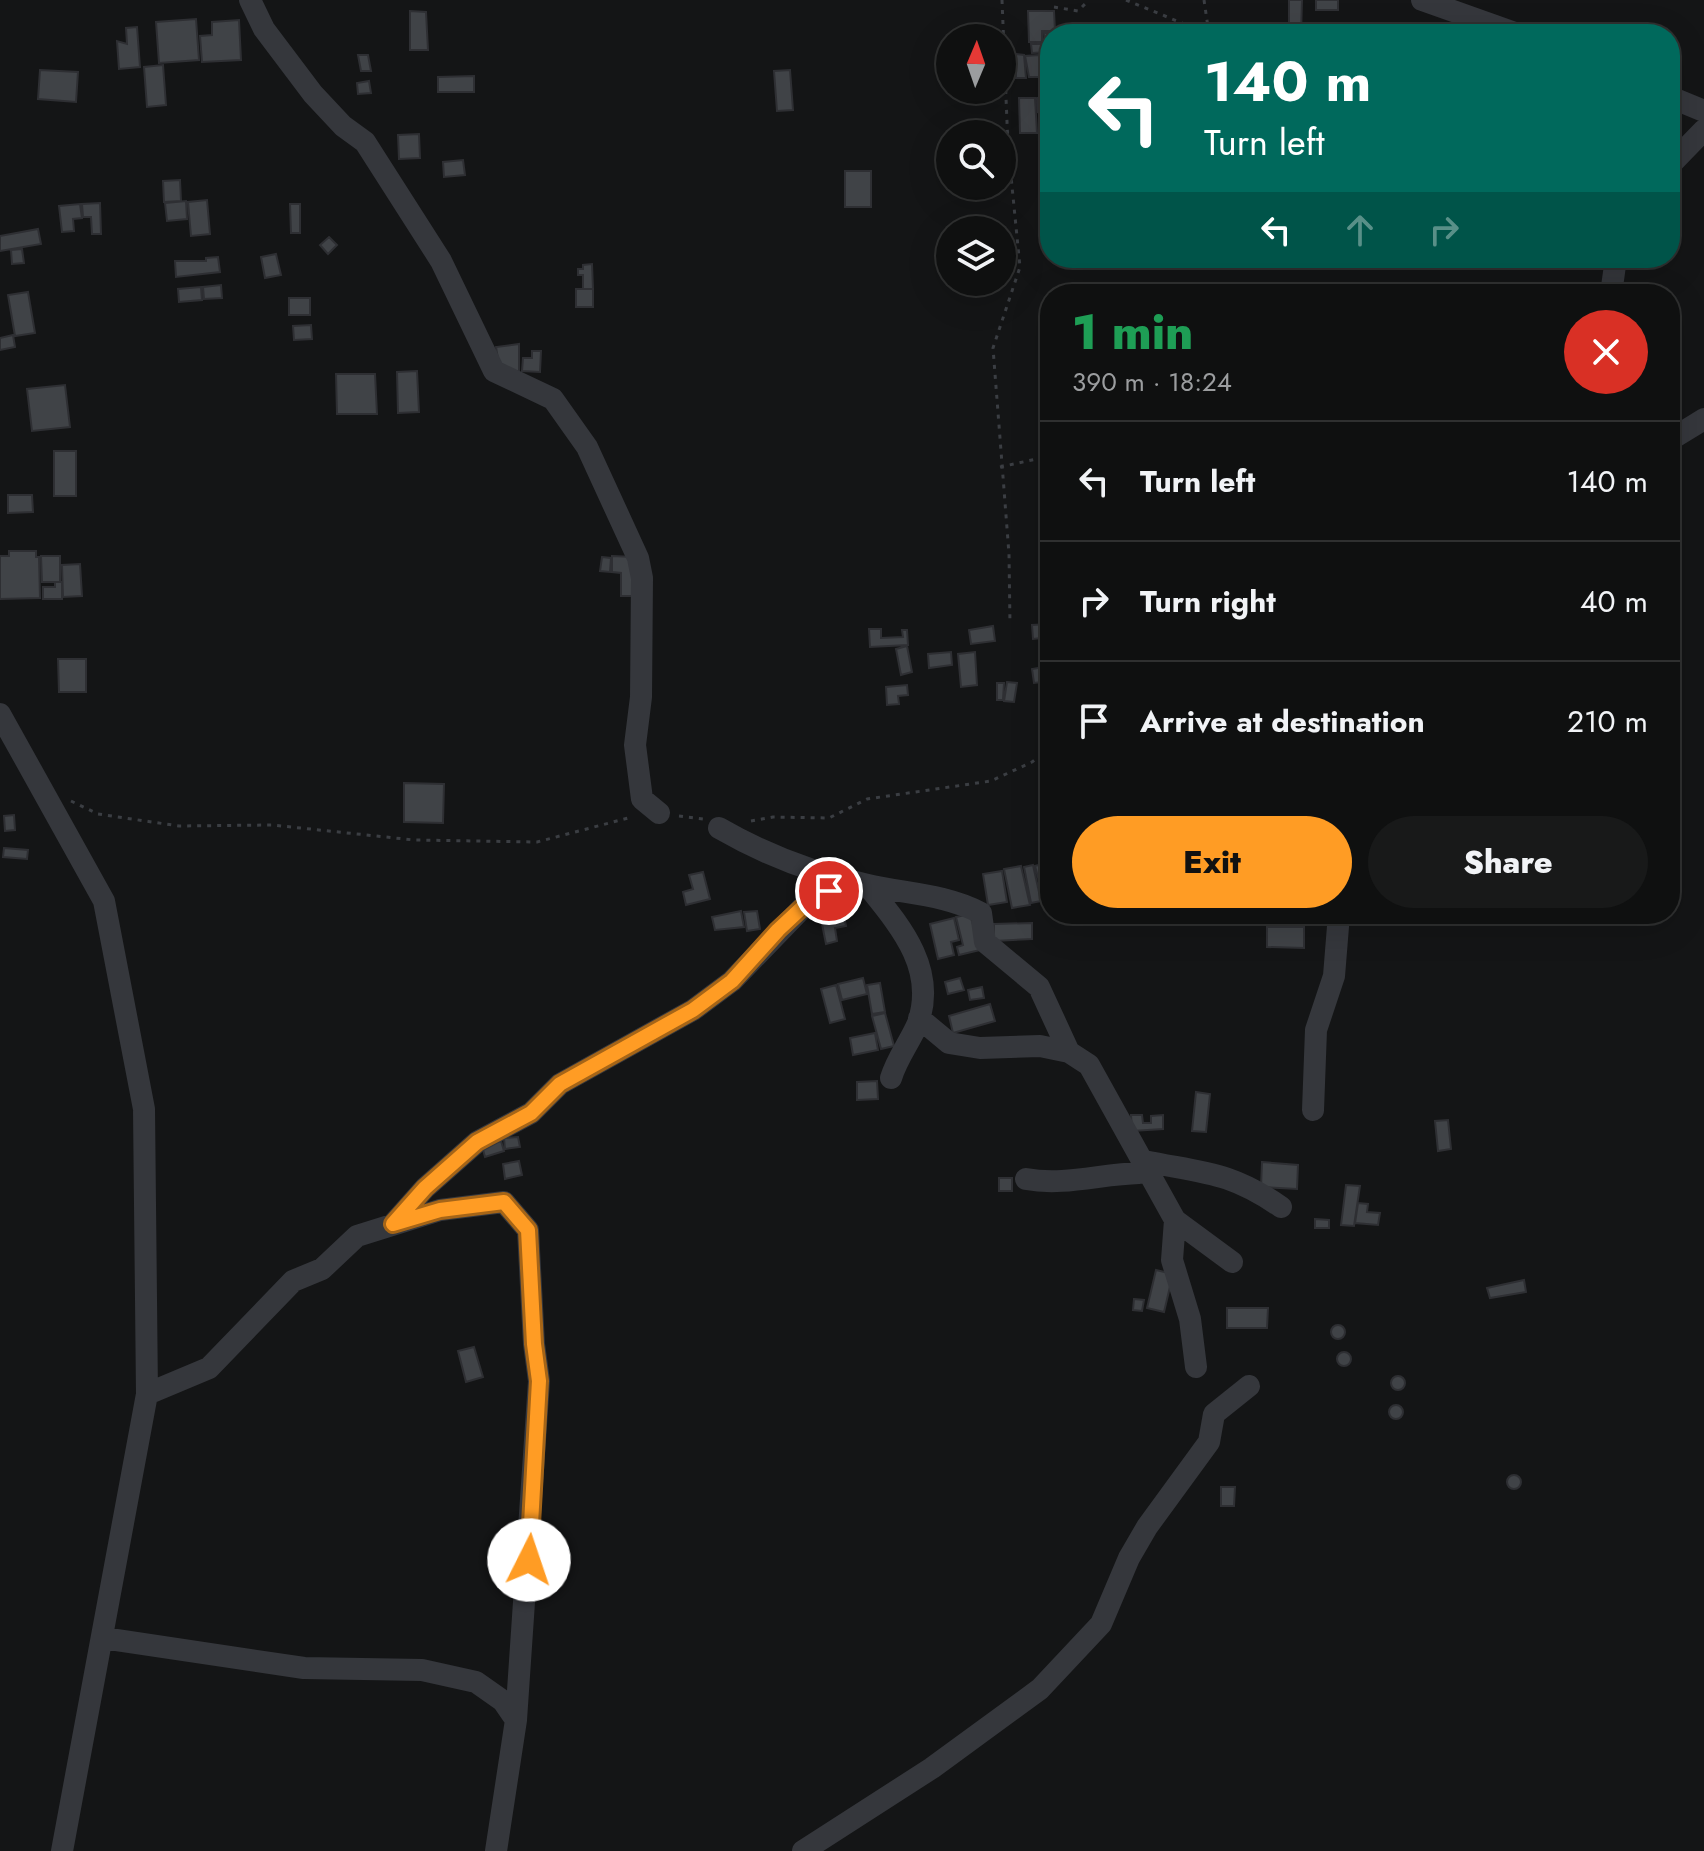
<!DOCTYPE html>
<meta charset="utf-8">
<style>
body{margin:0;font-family:Jost,sans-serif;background:#181919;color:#f1f3f6;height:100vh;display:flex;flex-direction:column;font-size:30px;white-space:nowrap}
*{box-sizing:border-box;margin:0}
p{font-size:26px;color:#9b9d9f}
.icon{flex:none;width:44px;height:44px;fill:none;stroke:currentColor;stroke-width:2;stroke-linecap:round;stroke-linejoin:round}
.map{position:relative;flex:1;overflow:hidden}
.side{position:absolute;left:1040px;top:284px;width:640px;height:640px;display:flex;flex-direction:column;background:#0f1010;border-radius:32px;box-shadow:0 8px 32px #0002,0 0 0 2px #2f3030}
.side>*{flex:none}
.banner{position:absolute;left:1040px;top:24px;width:640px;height:244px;border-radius:32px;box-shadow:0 8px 32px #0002,0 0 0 2px #2f3030;background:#00695c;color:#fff;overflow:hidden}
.needle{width:52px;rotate:2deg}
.fabs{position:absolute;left:936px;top:24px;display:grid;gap:16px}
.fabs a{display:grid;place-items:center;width:80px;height:80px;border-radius:50%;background:#0f1010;box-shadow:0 8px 32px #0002,0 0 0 2px #2f3030;font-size:40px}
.pin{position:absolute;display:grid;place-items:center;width:68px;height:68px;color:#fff;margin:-34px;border:4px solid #fff;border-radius:50%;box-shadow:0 2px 8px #0007}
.me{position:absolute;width:88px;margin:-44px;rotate:4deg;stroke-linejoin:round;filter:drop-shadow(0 0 6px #0008)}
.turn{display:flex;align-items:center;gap:28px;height:168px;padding:0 32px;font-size:36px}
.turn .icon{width:104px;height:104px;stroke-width:2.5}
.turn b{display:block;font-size:56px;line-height:68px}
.lanes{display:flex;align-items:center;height:76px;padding:0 32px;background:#0003;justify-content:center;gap:40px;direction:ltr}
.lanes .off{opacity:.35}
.round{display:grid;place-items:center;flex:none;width:84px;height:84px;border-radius:42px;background:#181919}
.overview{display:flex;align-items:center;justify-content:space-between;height:136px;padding:0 32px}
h1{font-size:48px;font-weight:800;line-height:60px;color:#1e9e55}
.action{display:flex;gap:16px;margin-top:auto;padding:16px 32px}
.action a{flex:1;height:92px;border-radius:48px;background:#ff9c24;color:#111;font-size:32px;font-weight:800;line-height:92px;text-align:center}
.action a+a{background:#181919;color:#f1f3f6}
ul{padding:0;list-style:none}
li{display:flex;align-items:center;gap:24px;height:120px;padding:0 32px;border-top:2px solid #2f3030}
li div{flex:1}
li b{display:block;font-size:30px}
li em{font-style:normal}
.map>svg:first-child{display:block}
.building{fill:#404347;stroke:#2e2f33;stroke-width:2}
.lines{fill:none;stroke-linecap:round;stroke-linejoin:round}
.path{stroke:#3b3e43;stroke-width:3;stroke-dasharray:4 6;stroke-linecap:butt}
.street{stroke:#35373c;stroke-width:22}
.route-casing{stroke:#a66517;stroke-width:20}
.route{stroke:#ff9c24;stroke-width:14}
</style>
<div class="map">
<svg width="1704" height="1851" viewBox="0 0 1704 1851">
<rect width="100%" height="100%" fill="#141516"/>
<path class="building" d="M1289 0H1302L1301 34H1261V26L1289 27Z
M1316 0H1338V10H1316Z
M410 11 426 12 428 50H410Z
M1028 11H1054L1055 31H1042V42H1029Z
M196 19 199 60 159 63 156 22Z
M239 20 241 60 202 62 200 36 212 35V22Z
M137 27 140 67 119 69 117 41 127 44 126 28Z
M1056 32 1050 34V52L1032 53 1031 44H1045L1044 33Z
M1016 54 1024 55 1026 78H1016Z
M358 55H368L371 71H361Z
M1039 55 1040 77H1029L1025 56Z
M163 65 166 105 147 107 144 67Z
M40 70 78 72 76 102 38 99Z
M790 70 793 110 777 111 774 71Z
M474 76V92H438V77Z
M369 81 371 93 358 94 357 83Z
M1050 96V110L1038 112 1037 98Z
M1019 98H1035L1037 133H1020Z
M419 134 420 158 399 159 398 135Z
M463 160 465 175 444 177 443 162Z
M845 171H871V207H845Z
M180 180 181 201 164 202 163 181Z
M207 200 210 234 191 236 188 202Z
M186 201 187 219 167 221 165 203Z
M100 203 101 234H92L91 217H83L82 204Z
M80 204 82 218 73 219 74 231 62 232 59 206Z
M290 204H300V233H291Z
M38 229 41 244 0 251V236Z
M329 237 337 245 328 254 320 245Z
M22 249 24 263 12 264 11 250Z
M276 254 281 275 265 278 261 257Z
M218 257 220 272 176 277 175 261H206V258Z
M592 264 593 289H583V275H578V269H583V265Z
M221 285 222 298 204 299 203 287Z
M201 287 202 300 179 302 178 289Z
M576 289H593V307H576Z
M28 292 35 333 15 336 8 295Z
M289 298H310V315H289Z
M311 325 312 339 294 340 293 326Z
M13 335 15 347 0 350V338Z
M519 344V371H500L496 347Z
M532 351H541L540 372 522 371 523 358H532Z
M417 371 419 412 398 413 397 372Z
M336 374H375L377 414H337Z
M65 385 70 427 32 431 27 389Z
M54 451H76V496H54Z
M8 495H32L33 512 8 513Z
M9 551H36V557H39L40 598 0 599V556H9Z
M41 556H60V582H42Z
M612 556 634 557 633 596H621V573L612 572Z
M602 557 611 558 610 572 600 571Z
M80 564 82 596 63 597 62 565Z
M55 582H62V599H43V587H55Z
M1050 624V637L1033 639 1032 625Z
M993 626 995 641 971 644 969 630Z
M869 629H881V638L903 637 902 630H907L908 645 870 647Z
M907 646 912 672 901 675 896 649Z
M951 652 952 665 929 668 928 654Z
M975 652 977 685 961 687 958 654Z
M58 659H86V692H59Z
M1050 666V681L1034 683 1032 669Z
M1007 682 1017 683 1014 702 1004 701Z
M997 683H1004L1003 700H997Z
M907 685 908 695 898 696 899 704 887 705 886 687Z
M404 783 444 784 443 823 404 822Z
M14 815 15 830 5 831 4 816Z
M4 848 28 850 27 859 3 857Z
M1049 862 1050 877 1039 881 1035 866Z
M1033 865 1041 901 1031 903 1024 867Z
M1021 866 1030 905 1012 908 1004 869Z
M1002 871 1007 902 988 905 983 874Z
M703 872 710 899 686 905 683 892 693 889 689 875Z
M842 905 846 926 835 928 837 941 826 944 819 909Z
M741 911 744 927 715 930 712 917Z
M757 911 760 929 747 931 744 912Z
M970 914 980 950 959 955 957 947 963 945 956 917Z
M954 918 959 940 951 942 954 955 938 959 930 924Z
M1032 923V939L994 941V924Z
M1267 927H1304V948L1267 947Z
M863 978 867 994 842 1000 838 984Z
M960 978 964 990 948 994 945 982Z
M880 983 885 1012 872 1014 867 985Z
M836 985 845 1019 830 1023 821 989Z
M982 987 984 998 970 1000 968 990Z
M990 1004 995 1021 953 1033 949 1016Z
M885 1013 894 1046 881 1049 872 1016Z
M875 1033 878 1050 853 1055 850 1038Z
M877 1081 878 1099 857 1100V1082Z
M1196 1092 1210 1094 1206 1132 1192 1131Z
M1131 1115H1142L1143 1123H1151V1116L1163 1115V1129L1132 1131Z
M1448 1120 1451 1149 1438 1151 1435 1121Z
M518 1137 520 1147 505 1149 504 1138Z
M501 1141 504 1151 485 1157 482 1146Z
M519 1161 522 1175 505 1179 503 1164Z
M1262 1162 1298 1165 1297 1189 1261 1187Z
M999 1178H1012V1191H999Z
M1346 1185 1360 1186 1354 1226 1341 1225Z
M1358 1203 1368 1204 1367 1212 1380 1213 1378 1225 1355 1223Z
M1315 1219 1329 1220V1228H1315Z
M1156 1270 1173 1274 1164 1312 1147 1308Z
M1524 1280 1526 1292 1490 1298 1487 1288Z
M1134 1299 1144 1300 1142 1311 1133 1310Z
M1227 1308H1268L1267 1328H1227Z
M1331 1332a7 7 0 1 1 14 0a7 7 0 1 1-14 0Z
M474 1347 483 1377 466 1382 458 1351Z
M1337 1359a7 7 0 1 1 14 0a7 7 0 1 1-14 0Z
M1391 1383a7 7 0 1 1 14 0a7 7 0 1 1-14 0Z
M1389 1412a7 7 0 1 1 14 0a7 7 0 1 1-14 0Z
M1507 1482a7 7 0 1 1 14 0a7 7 0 1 1-14 0Z
M1221 1487H1235L1234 1506H1221Z"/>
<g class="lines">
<path class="path" d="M1002 0 1008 146 1020 267 993 348 1009 554 1010 624
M1126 0 1194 28 1199 34
M1204 0 1209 34
M1054 7 1078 11 1089 0
M1244 258 1246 262
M1000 467 1050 456
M71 801 98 814 179 826 272 825 414 840 537 842 632 817
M679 816 703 819
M751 821 773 817 829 818 867 799 991 781 1032 762 1050 748"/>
<path class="street" d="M250 0 264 29 313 94 343 126 365 142 441 261 494 371 553 399 587 447 638 558 642 578 641 697 635 745 642 799 659 813
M1422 0 1518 34
M1670 97 1704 111
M1670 165 1704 130
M1611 294 1616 258
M1670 440 1704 419
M0 714 104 901 144 1109 147 1394 62 1851
M719 828C764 854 816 874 868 885 907 894 944 894 981 913L985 942 1039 987 1069 1052 1089 1065 1175 1220 1232 1262
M867 885C900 926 937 968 918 1023 910 1042 897 1058 891 1078
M919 1018 949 1043 980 1048 1040 1046 1069 1052
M1313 1110 1316 1030 1334 976 1339 914
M1026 1179C1064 1186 1101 1174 1139 1173L1144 1161C1203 1173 1229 1171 1281 1207
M1175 1220 1172 1260 1190 1319 1196 1367
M393 1224 425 1188 477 1142 531 1113 560 1084 693 1010 732 981 808 902 850 880
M147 1394 209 1368 293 1281 322 1269 357 1236 440 1210 504 1202 528 1230 534 1344 539 1381 516 1720
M103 1638 304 1668 422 1670 476 1682 503 1701 516 1720 496 1851
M803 1851 932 1768 1040 1689 1101 1624 1129 1558 1147 1527 1209 1442 1214 1414 1249 1386"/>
</g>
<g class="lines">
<defs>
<path id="route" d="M529 1560 539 1381 534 1344 528 1230 504 1202 440 1210 393 1224 425 1188 477 1142 531 1113 560 1084 693 1010 732 981 778 930 808 902 829 891"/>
</defs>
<use href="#route" class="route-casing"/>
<use href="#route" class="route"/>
</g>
</svg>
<div class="fabs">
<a><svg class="needle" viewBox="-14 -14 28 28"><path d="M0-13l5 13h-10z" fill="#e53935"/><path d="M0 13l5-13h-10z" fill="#9b9d9f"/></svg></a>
<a><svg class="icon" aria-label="search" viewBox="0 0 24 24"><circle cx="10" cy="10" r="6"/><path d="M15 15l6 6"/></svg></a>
<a><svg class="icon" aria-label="layers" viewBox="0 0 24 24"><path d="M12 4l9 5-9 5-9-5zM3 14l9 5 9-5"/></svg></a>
</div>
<div class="pin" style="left:829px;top:891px;background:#d93025"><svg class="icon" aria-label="arrive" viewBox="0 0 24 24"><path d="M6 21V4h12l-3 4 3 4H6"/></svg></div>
<svg class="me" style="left:529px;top:1560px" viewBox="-20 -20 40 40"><circle r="19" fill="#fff"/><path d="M0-13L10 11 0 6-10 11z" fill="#ff9c24"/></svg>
<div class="banner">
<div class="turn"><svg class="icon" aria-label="left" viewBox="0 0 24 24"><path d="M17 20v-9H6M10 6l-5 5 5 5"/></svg><div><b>140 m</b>Turn left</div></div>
<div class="lanes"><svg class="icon" aria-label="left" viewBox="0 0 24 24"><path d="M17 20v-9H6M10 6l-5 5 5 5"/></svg><svg class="icon off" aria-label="ahead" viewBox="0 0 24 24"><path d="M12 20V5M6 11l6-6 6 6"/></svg><svg class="icon off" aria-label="right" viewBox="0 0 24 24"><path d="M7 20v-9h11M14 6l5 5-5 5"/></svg></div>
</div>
<section class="side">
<div class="overview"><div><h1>1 min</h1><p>390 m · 18:24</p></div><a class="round" style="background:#d93025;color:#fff"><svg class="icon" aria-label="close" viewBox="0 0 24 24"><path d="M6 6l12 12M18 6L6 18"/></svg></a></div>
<ul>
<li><svg class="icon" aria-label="left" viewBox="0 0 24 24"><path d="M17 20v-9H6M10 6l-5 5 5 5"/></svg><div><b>Turn left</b></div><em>140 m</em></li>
<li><svg class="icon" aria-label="right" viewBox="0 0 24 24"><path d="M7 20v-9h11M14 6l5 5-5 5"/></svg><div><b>Turn right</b></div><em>40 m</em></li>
<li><svg class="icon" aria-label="arrive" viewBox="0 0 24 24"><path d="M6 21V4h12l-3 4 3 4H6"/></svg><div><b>Arrive at destination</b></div><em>210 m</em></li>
</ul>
<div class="action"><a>Exit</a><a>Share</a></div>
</section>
</div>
